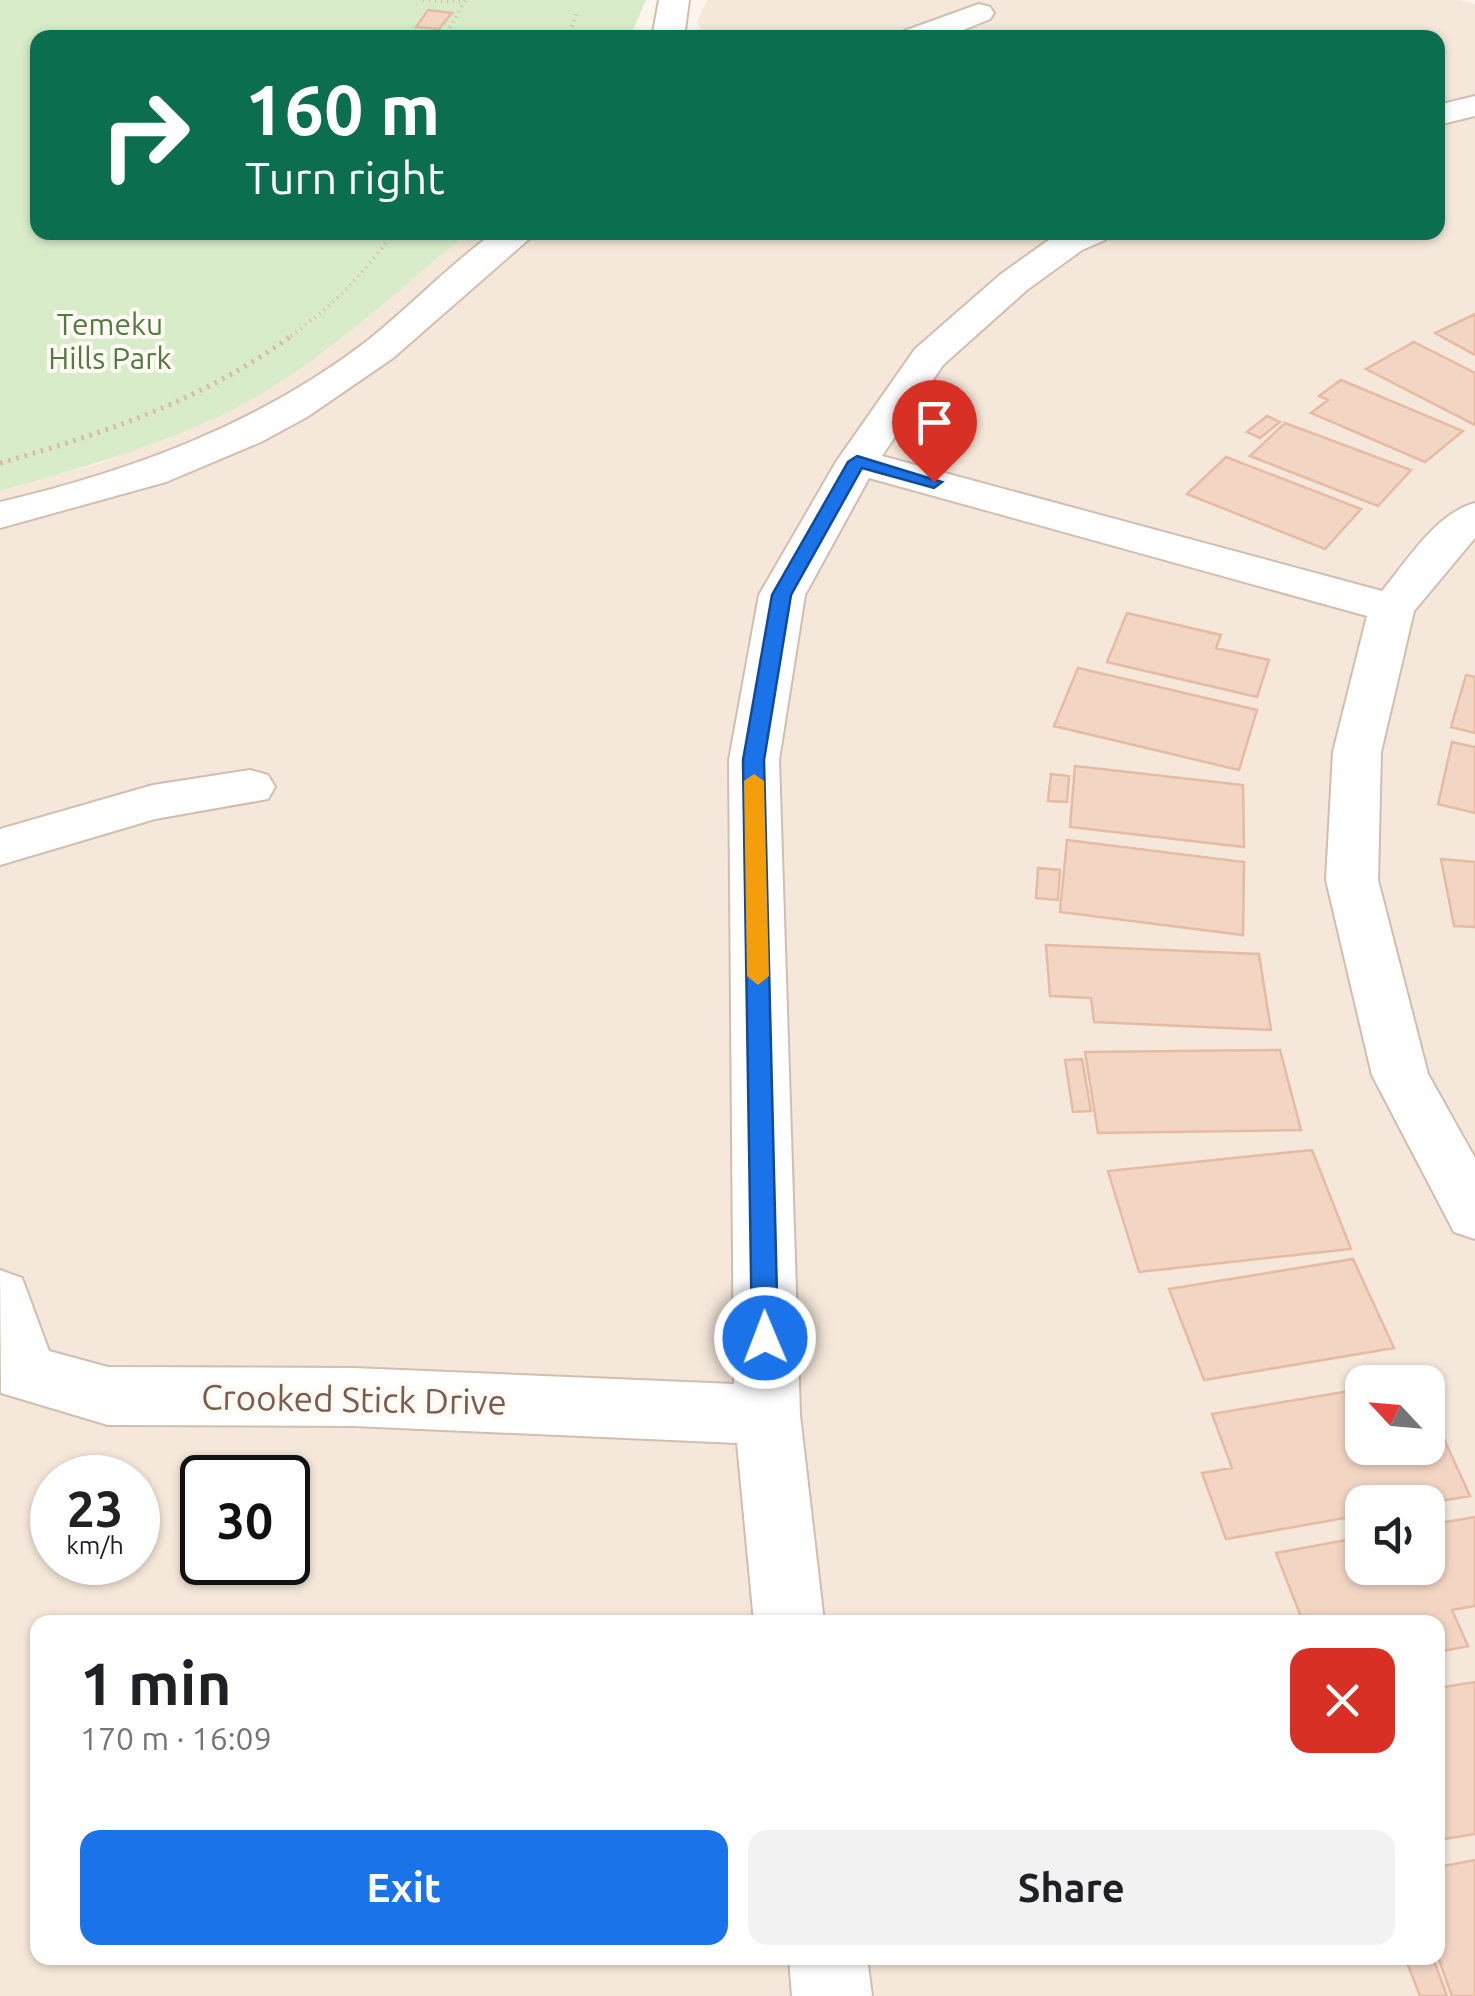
<!DOCTYPE html>
<meta charset="utf-8">
<style>
body{margin:0;font-family:Ubuntu,sans-serif;background:#f2f2f2;color:#202124;height:100vh;display:flex;flex-direction:column;font-size:38px;white-space:nowrap}
*{box-sizing:border-box;margin:0}
p{font-size:32px;color:#757577}
.icon{flex:none;width:55px;height:55px;fill:none;stroke:currentColor;stroke-width:2;stroke-linecap:round;stroke-linejoin:round}
.map{position:relative;flex:1;overflow:hidden}
.drawer{position:absolute;left:30px;top:1615px;width:1415px;height:350px;display:flex;flex-direction:column;background:#fff;border-radius:20px;box-shadow:0 2px 8px #0004}
.drawer>*{flex:none}
.top-card{position:absolute;left:30px;top:30px;width:1415px;height:210px;border-radius:20px;box-shadow:0 2px 8px #0004;background:#0b6e4f;color:#fff;overflow:hidden}
.needle{width:65px;rotate:296deg}
.tools{position:absolute;left:1345px;top:1365px;display:grid;gap:20px}
.tools a{display:grid;place-items:center;width:100px;height:100px;border-radius:20px;background:#fff;box-shadow:0 2px 8px #0004;font-size:50px}
.speed{position:absolute;left:30px;top:1455px;display:flex;gap:20px;font-size:50px;font-weight:700;text-align:center}
.speed>*{display:grid;place-content:center;width:130px;height:130px;border-radius:50%;background:#fff;box-shadow:0 2px 8px #0004;line-height:1}
.speed small{font-size:25px;font-weight:400}
.speed .limit{border:5px solid #111;border-radius:15px;background:#fff;color:#111}
.pin{position:absolute;display:grid;place-items:center;width:85px;height:85px;color:#fff;margin:-102px -42px;border-radius:50% 50% 50% 0;rotate:-45deg;box-shadow:0 0 10px #0007}
.pin .icon{rotate:45deg}
.me{position:absolute;width:110px;margin:-55px;rotate:359deg;stroke-linejoin:round;filter:drop-shadow(0 0 8px #0008)}
.turn{display:flex;align-items:center;gap:35px;height:210px;padding:0 50px;font-size:45px}
.turn .icon{width:130px;height:130px;stroke-width:2.5}
.turn b{display:block;font-size:70px;line-height:85px}
.round{display:grid;place-items:center;flex:none;width:105px;height:105px;border-radius:20px;background:#f2f2f2}
.headline{display:flex;align-items:center;justify-content:space-between;height:170px;padding:0 50px}
h1{font-size:60px;font-weight:600;line-height:75px}
.button{display:flex;gap:20px;margin-top:auto;padding:20px 50px}
.button a{flex:1;height:115px;border-radius:20px;background:#1a73e8;color:#fff;font-size:40px;font-weight:600;line-height:115px;text-align:center}
.button a+a{background:#f2f2f2;color:#202124}
.map>svg:first-child{display:block}
.residential{fill:#f5e8da;fill-rule:evenodd}
.green{fill:#d8ecc9}
.building{fill:#f3d5c3;stroke:#e6bba3;stroke-width:2.5}
.lines{fill:none;stroke-linecap:round;stroke-linejoin:round}
.minor-casing{stroke:#d1beb0;stroke-width:4}
.path-far1{stroke:#d9b8a5;stroke-width:4;stroke-dasharray:1 5;stroke-linecap:butt}
.path{stroke:#d9b8a5;stroke-width:5;stroke-dasharray:2.5 6;stroke-linecap:butt}
.minor{fill:#fff;fill-rule:evenodd}
.route{fill:#1a73e8;stroke:#114b97;stroke-width:2.5}
.slow{fill:#f59e0b}
.labels{text-anchor:middle;stroke-width:8;stroke-linejoin:round;paint-order:stroke}
.far-park-label{font-size:30px;fill:#537a41;stroke:#fffaf3}
.street-label{font-size:35px;fill:#7a5c4d;stroke:#fffaf3}
</style>
<div class="map">
<svg width="1475" height="1996" viewBox="0 0 1475 1996">
<rect width="100%" height="100%" fill="#fdf6ec"/>
<path class="residential" d="M707 0H1461L1475 4V1996H0V491L101 463 225 413 324 352 468 233 1438 232V38L704 37 697 22ZM1362 1382H1428V1448H1362ZM52 1478H138V1562H52ZM202 1478H288V1562H202ZM1362 1502H1428V1568H1362ZM38 1622H1438V1958H38Z"/>
<path class="green" d="M0 0H646L630 37 38 38V232L468 233C390 296 315 370 224 414 152 448 76 470 0 491Z"/>
<path class="building" d="M428 10 452 13 439 29 416 27Z
M1475 314V355L1435 333Z
M1414 342 1475 373V425L1366 369Z
M1341 380 1463 431 1425 462 1311 413 1328 400 1319 396Z
M1267 416 1280 422 1260 438 1247 432Z
M1285 423 1411 470 1378 506 1250 456Z
M1226 457 1361 509 1325 549 1187 494Z
M1127 613 1221 635 1216 648 1269 660 1257 697 1107 662Z
M1078 668 1257 710 1239 770 1054 726Z
M1466 675 1475 677V733L1451 727Z
M1452 742 1475 747V813L1438 804Z
M1075 766 1243 785 1244 847 1070 827Z
M1051 774 1069 776 1067 802 1048 801Z
M1067 840 1244 862 1243 935 1060 912Z
M1441 859 1475 862V927L1454 926Z
M1038 868 1060 870 1058 900 1036 898Z
M1046 945 1259 954 1271 1030 1094 1022 1091 998 1050 996Z
M1280 1050 1301 1130 1098 1133 1085 1052Z
M1082 1059 1091 1111 1073 1112 1065 1060Z
M1312 1150 1351 1249 1139 1272 1108 1171Z
M1353 1259 1394 1348 1204 1380 1169 1289Z
M1362 1389V1448H1428V1404L1470 1496 1428 1503 1362 1502V1515L1226 1539 1202 1473 1232 1468 1212 1414Z
M1475 1517V1606L1452 1610 1468 1646 1438 1652V1622H1303L1276 1553 1362 1537V1568H1428V1525Z
M1475 1682V1834L1438 1840V1688Z
M1475 1860V1996H1452L1438 1957V1867Z
M1386 1958H1433L1447 1996H1420L1406 1960 1387 1961Z"/>
<g class="lines">
<defs>
<path id="minor" d="M659 0H689L684 38H652Z
M979 4 990 7 994 13 990 19 944 38H900L904 31Z
M1475 96V116L1438 125V105Z
M495 232H537L393 358 307 417 261 442 166 482 0 528V502C132 471 259 424 367 341 411 306 449 265 495 232Z
M1060 232H1110L1105 240 1082 250 1027 290 943 365 882 456 1382 591C1407 561 1436 513 1475 503V538L1414 611 1381 752 1378 880 1428 1074 1475 1158V1239L1454 1232 1372 1075 1326 880 1333 752 1367 616 869 478 805 595 779 760 800 1415 824 1622H754L737 1443 353 1426 108 1425 1 1393 0 1270 22 1278 49 1351 108 1367 353 1368 734 1384 729 760 759 595 836 462 915 349 1001 274Z
M250 770 268 775 275 787 268 799 155 819 0 865V829L153 785Z
M789 1958H867L872 1996H792Z"/>
</defs>
<use href="#minor" class="minor-casing"/>
<path class="path-far1" d="M423 0 464 2
M444 38 465 0
M568 38 577 12
M291 336C331 307 365 274 393 232"/>
<path class="path" d="M0 463C108 432 201 401 294 334"/>
<use href="#minor" class="minor"/>
</g>
<path class="route" d="M857 456 942 482 934 488 862 468 791 595 764 760 778 1338 774 1346 765 1350 756 1346 752 1338 743 760 772 595 848 462Z"/>
<path class="slow" d="M754 774 764 781 769 976 758 985 747 976 744 781Z"/>
<g class="labels">
<g class="far-park-label">
<text x="110" y="335">Temeku<tspan x="110" dy="34">Hills Park</tspan></text>
</g>
<g class="street-label">
<text transform="translate(354 1400) rotate(1)" y="12">Crooked Stick Drive</text>
</g>
</g>
</svg>
<div class="tools">
<a><svg class="needle" viewBox="-14 -14 28 28"><path d="M0-13l5 13h-10z" fill="#e53935"/><path d="M0 13l5-13h-10z" fill="#757577"/></svg></a>
<a><svg class="icon" aria-label="sound" viewBox="0 0 24 24"><path d="M4 9h4l5-4v14l-5-4H4zM17 9q2 3 0 6"/></svg></a>
</div>
<div class="speed"><div>23<small>km/h</small></div><div class="limit">30</div></div>
<div class="pin" style="left:934px;top:482px;background:#d93025"><svg class="icon" aria-label="arrive" viewBox="0 0 24 24"><path d="M6 21V4h12l-3 4 3 4H6"/></svg></div>
<svg class="me" style="left:765px;top:1338px" viewBox="-20 -20 40 40"><circle r="17" fill="#1a73e8" stroke="#fff" stroke-width="3"/><path d="M0-11L8 9 0 5-8 9z" fill="#fff"/></svg>
<div class="top-card">
<div class="turn"><svg class="icon" aria-label="right" viewBox="0 0 24 24"><path d="M7 20v-9h11M14 6l5 5-5 5"/></svg><div><b>160 m</b>Turn right</div></div>
</div>
<section class="drawer">
<div class="headline"><div><h1>1 min</h1><p>170 m · 16:09</p></div><a class="round" style="background:#d93025;color:#fff"><svg class="icon" aria-label="close" viewBox="0 0 24 24"><path d="M6 6l12 12M18 6L6 18"/></svg></a></div>
<div class="button"><a>Exit</a><a>Share</a></div>
</section>
</div>
